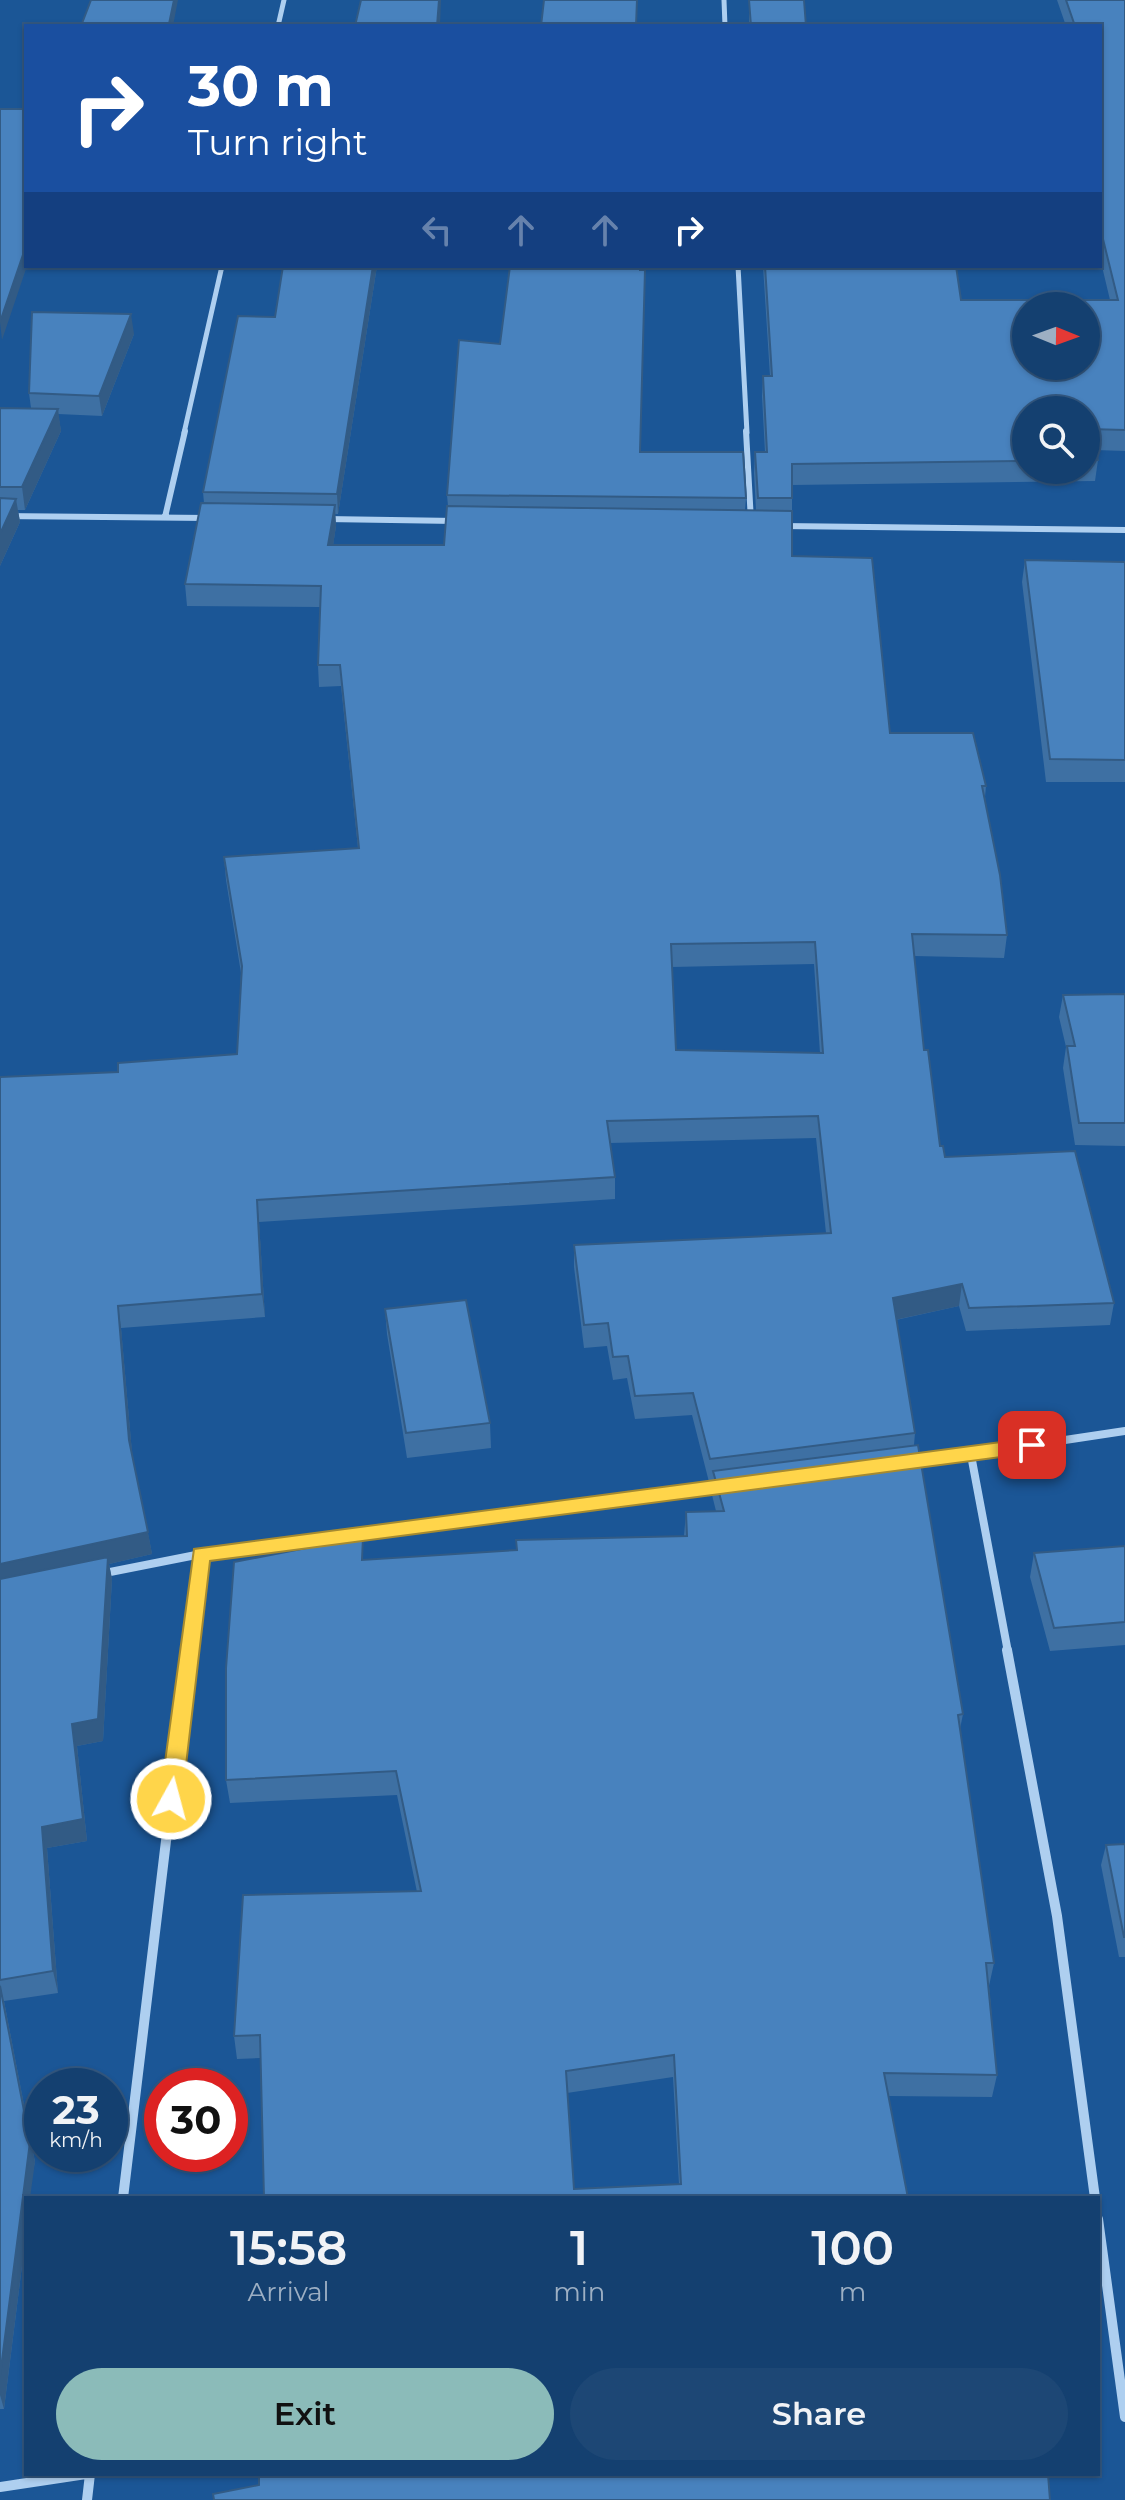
<!DOCTYPE html>
<style>
body{margin:0;font-family:Montserrat,sans-serif;background:#1d4775;color:#f1f3f6;height:100vh;display:flex;flex-direction:column;font-size:30px;white-space:nowrap}
*{box-sizing:border-box;margin:0}
p{font-size:26px;color:#9dafc3}
.icon{flex:none;width:44px;height:44px;fill:none;stroke:currentColor;stroke-width:2;stroke-linecap:round;stroke-linejoin:round}
.map{position:relative;flex:1;overflow:hidden}
.side{position:absolute;left:24px;top:2196px;width:1076px;height:280px;display:flex;flex-direction:column;background:#144070;border-radius:0px;box-shadow:0 2px 6px #0004,0 0 0 2px #335983}
.side>*{flex:none}
.banner{position:absolute;left:24px;top:24px;width:1078px;height:244px;border-radius:0px;box-shadow:0 2px 6px #0004,0 0 0 2px #335983;background:#1a4fa0;color:#fff;overflow:hidden}
.needle{width:52px;rotate:91deg}
.fabs{position:absolute;left:1012px;top:292px;display:grid;gap:16px}
.fabs a{display:grid;place-items:center;width:88px;height:88px;border-radius:50%;background:#144070;box-shadow:0 2px 6px #0004,0 0 0 2px #335983;font-size:40px}
.speed{position:absolute;left:24px;top:2068px;display:flex;gap:16px;font-size:40px;font-weight:700;text-align:center}
.speed>*{display:grid;place-content:center;width:104px;height:104px;border-radius:50%;background:#144070;box-shadow:0 2px 6px #0004,0 0 0 2px #335983;line-height:1}
.speed small{font-size:20px;font-weight:400}
.speed .limit{border:12px solid #d22;background:#fff;color:#111}
.pin{position:absolute;display:grid;place-items:center;width:68px;height:68px;color:#fff;margin:-34px;border-radius:16px;box-shadow:0 4px 12px #0006}
.me{position:absolute;width:88px;margin:-44px;rotate:7deg;stroke-linejoin:round;filter:drop-shadow(0 0 6px #0008)}
.turn{display:flex;align-items:center;gap:28px;height:168px;padding:0 32px;font-size:36px}
.turn .icon{width:104px;height:104px;stroke-width:2.5}
.turn b{display:block;font-size:56px;line-height:68px}
.lanes{display:flex;align-items:center;height:76px;padding:0 32px;background:#0003;justify-content:center;gap:40px;direction:ltr}
.lanes .off{opacity:.35}
.eta{display:flex;justify-content:space-evenly;align-items:center;height:136px;text-align:center}
.eta b{font-size:48px;font-weight:600;line-height:56px}
.cta{display:flex;gap:16px;margin-top:auto;padding:16px 32px}
.cta a{flex:1;height:92px;border-radius:48px;background:#8bbbb9;color:#111;font-size:32px;font-weight:600;line-height:92px;text-align:center}
.cta a+a{background:#1d4775;color:#f1f3f6}
.map>svg:first-child{display:block}
.lines{fill:none;stroke-linecap:round;stroke-linejoin:round}
.minor-far3{stroke:#aecff0;stroke-width:5}
.minor-far2{stroke:#aecff0;stroke-width:6}
.minor-far1{stroke:#aecff0;stroke-width:8}
.minor{stroke:#aecff0;stroke-width:10}
.wall{fill:#3e70a3;fill-rule:evenodd}
.shaded-wall{fill:#325b85}
.building{fill:#4882be;stroke:#325b85;stroke-width:2;fill-rule:evenodd}
.route{fill:#ffd54a;stroke:#a68a30;stroke-width:2}
</style>
<div class="map">
<svg width="1125" height="2500" viewBox="0 0 1125 2500">
<rect width="100%" height="100%" fill="#1b5696"/>
<g class="lines">
<path class="minor-far3" d="M724 0 725 26
M278 26 284 0
M738 266 747 433
M184 433 222 266"/>
<path class="minor-far2" d="M746 431 751 521
M0 516 208 518
M165 517 185 431
M326 519 456 521
M782 526 1125 530"/>
<path class="minor-far1" d="M971 1455 1008 1652
M912 1463 1125 1431
M100 1574 201 1554 720 1487
M189 1652 201 1554"/>
<path class="minor" d="M1007 1650 1057 1916 1095 2198
M123 2198 189 1650
M1098 2219 1125 2417
M0 2487 86 2474
M87 2500 90 2474"/>
</g>
<path class="wall" d="M749 0 806 26H749Z
M1057 0H1125V451L1095 450 1098 460 1095 481 792 485V556L890 733 986 786 985 797 1007 935 1004 958 914 956 924 1050 940 1146 945 1157 1114 1303 1110 1325 966 1331 959 1306 896 1320 915 1433 914 1445 963 1714 960 1729 994 1963 989 1986 997 2075 992 2097 888 2096 908 2198H264L260 2058 237 2059 234 2036 417 1892 397 1795 230 1803 226 1780 364 1560 516 1550V1540L684 1536 686 1512 716 1511 712 1495 713 1481 709 1482 692 1415 635 1419 627 1378 613 1380 607 1346 584 1348 574 1267V1245L826 1233 816 1138 610 1143 615 1177V1199L259 1222 265 1317 121 1328 132 1453 152 1554 109 1564 112 1579 103 1741 77 1746 87 1841 47 1848 58 1993 4 2001 35 2162 26 2198V2234L4 2409H0V1077L118 1072 237 1054 241 973 226 880 224 857 358 848 341 686 319 687 318 665 320 607 187 606 185 584 204 503 203 492 275 317 377 266 338 514H335L336 526 333 545H444L448 506 447 495 640 452 746 498 745 510H756L754 473 755 452H765L762 396 763 376H770L763 266H956L961 300H1110L1100 258V26H1066ZM1026 410H1086V470H1026ZM814 964 820 1053 676 1050 672 967ZM673 2077 679 2184 574 2189 567 2093Z
M134 334 102 416 58 414 61 431 25 510H18L20 522 0 566V408H31L29 393Z
M1025 560 1125 562V782H1046L1022 582Z
M1125 994V1146L1075 1145 1063 1068 1066 1047 1059 1017 1063 995Z
M385 1309 490 1423 491 1448 407 1458 387 1334Z
M1125 1546V1645L1050 1651 1030 1577 1034 1553Z
M1125 1844V1957H1119L1101 1865 1106 1845Z"/>
<path class="shaded-wall" d="M174 0H178L173 26 169 24Z
M439 0H441L440 26H437Z
M26 246 27 266 2 340 0 322Z
M373 266H377L338 514 337 494Z
M131 314 134 334 102 416 99 396Z
M58 409 61 431 25 510 22 487Z
M16 499 20 522 0 566V534Z
M335 505 336 526 330 567 328 545Z
M257 1200 259 1222 265 1317 262 1294Z
M962 1284 959 1306 890 1321 893 1298Z
M118 1306 121 1328 133 1463 129 1440Z
M148 1532 152 1554 109 1564 112 1579 103 1741 77 1746 87 1841 47 1848 58 1993 53 1971 0 1588V1564Z
M0 1984 35 2162 30 2198H26V2234L4 2409 0 2395Z"/>
<path class="building" d="M91 0H174L169 24H205L204 26H81Z
M361 0H439L437 26H355Z
M544 0H637L636 26H541Z
M749 0H804L806 26H751Z
M1066 0H1125V430L1089 429 1098 460H1086V410H1026V461L792 464V498H758L755 452H767L763 376H772L765 266H956L961 300H1118L1100 227V26H1075ZM1026 306H1086V366H1026Z
M0 109H26V246L0 322Z
M283 266H373L337 494 203 492 238 316 275 317Z
M510 266H640V270H645L640 452H743L746 498 447 495 459 340 500 344Z
M32 312 131 314 99 396 29 393Z
M0 408 58 409 22 487H0Z
M0 498 16 499 0 534Z
M201 503 335 505 328 545H444L447 506 792 511V556L872 558 890 733H973L986 786H982L1000 875 1007 935 912 934 924 1050H928L940 1146H943L945 1157 1075 1151 1114 1303 969 1308 962 1284 893 1298 915 1433 710 1459 693 1393 635 1396 628 1356 613 1357 608 1323 584 1325 574 1245 831 1233 818 1116 607 1121 615 1177 257 1200 262 1294 118 1306 129 1440 148 1532 0 1564V1077L118 1072V1063L237 1054 242 966 224 857 359 848 340 665H318L321 586 185 584ZM815 942 823 1053 676 1050 671 944Z
M1025 560 1125 562V760L1050 759Z
M1125 994V1123H1079L1067 1046H1075L1063 995Z
M466 1300 490 1423 406 1433 385 1309Z
M918 1445 963 1714 958 1715 994 1963H986L997 2075 884 2073 908 2198H264L260 2035 234 2036 243 1895 421 1891 396 1771 226 1780V1668L234 1562 363 1537 362 1560 517 1550 516 1540 687 1536 686 1512 724 1511 713 1471ZM674 2055 681 2184 574 2189 566 2071Z
M1125 1546V1622L1054 1628 1034 1553Z
M108 1557 98 1719 72 1724 83 1819 42 1827 53 1971 0 1980V1579Z
M1125 1844V1937H1124L1106 1845Z
M0 1986 30 2142 0 2376Z
M259 2474H1048L1050 2500H214L213 2494 259 2485Z"/>
<path class="route" d="M1032 1438 1042 1445 1032 1453 210 1561 182 1799 179 1806H164L160 1799 194 1549Z"/>
</svg>
<div class="fabs">
<a><svg class="needle" viewBox="-14 -14 28 28"><path d="M0-13l5 13h-10z" fill="#e53935"/><path d="M0 13l5-13h-10z" fill="#9dafc3"/></svg></a>
<a><svg class="icon" aria-label="search" viewBox="0 0 24 24"><circle cx="10" cy="10" r="6"/><path d="M15 15l6 6"/></svg></a>
</div>
<div class="speed"><div>23<small>km/h</small></div><div class="limit">30</div></div>
<div class="pin" style="left:1032px;top:1445px;background:#d93025"><svg class="icon" aria-label="arrive" viewBox="0 0 24 24"><path d="M6 21V4h12l-3 4 3 4H6"/></svg></div>
<svg class="me" style="left:171px;top:1799px" viewBox="-20 -20 40 40"><circle r="17" fill="#ffd54a" stroke="#fff" stroke-width="3"/><path d="M0-11L8 9 0 5-8 9z" fill="#fff"/></svg>
<div class="banner">
<div class="turn"><svg class="icon" aria-label="right" viewBox="0 0 24 24"><path d="M7 20v-9h11M14 6l5 5-5 5"/></svg><div><b>30 m</b>Turn right</div></div>
<div class="lanes"><svg class="icon off" aria-label="left" viewBox="0 0 24 24"><path d="M17 20v-9H6M10 6l-5 5 5 5"/></svg><svg class="icon off" aria-label="ahead" viewBox="0 0 24 24"><path d="M12 20V5M6 11l6-6 6 6"/></svg><svg class="icon off" aria-label="ahead" viewBox="0 0 24 24"><path d="M12 20V5M6 11l6-6 6 6"/></svg><svg class="icon" aria-label="right" viewBox="0 0 24 24"><path d="M7 20v-9h11M14 6l5 5-5 5"/></svg></div>
</div>
<section class="side">
<div class="eta">
<div><b>15:58</b><p>Arrival</p></div>
<div><b>1</b><p>min</p></div>
<div><b>100</b><p>m</p></div>
</div>
<div class="cta"><a>Exit</a><a>Share</a></div>
</section>
</div>
